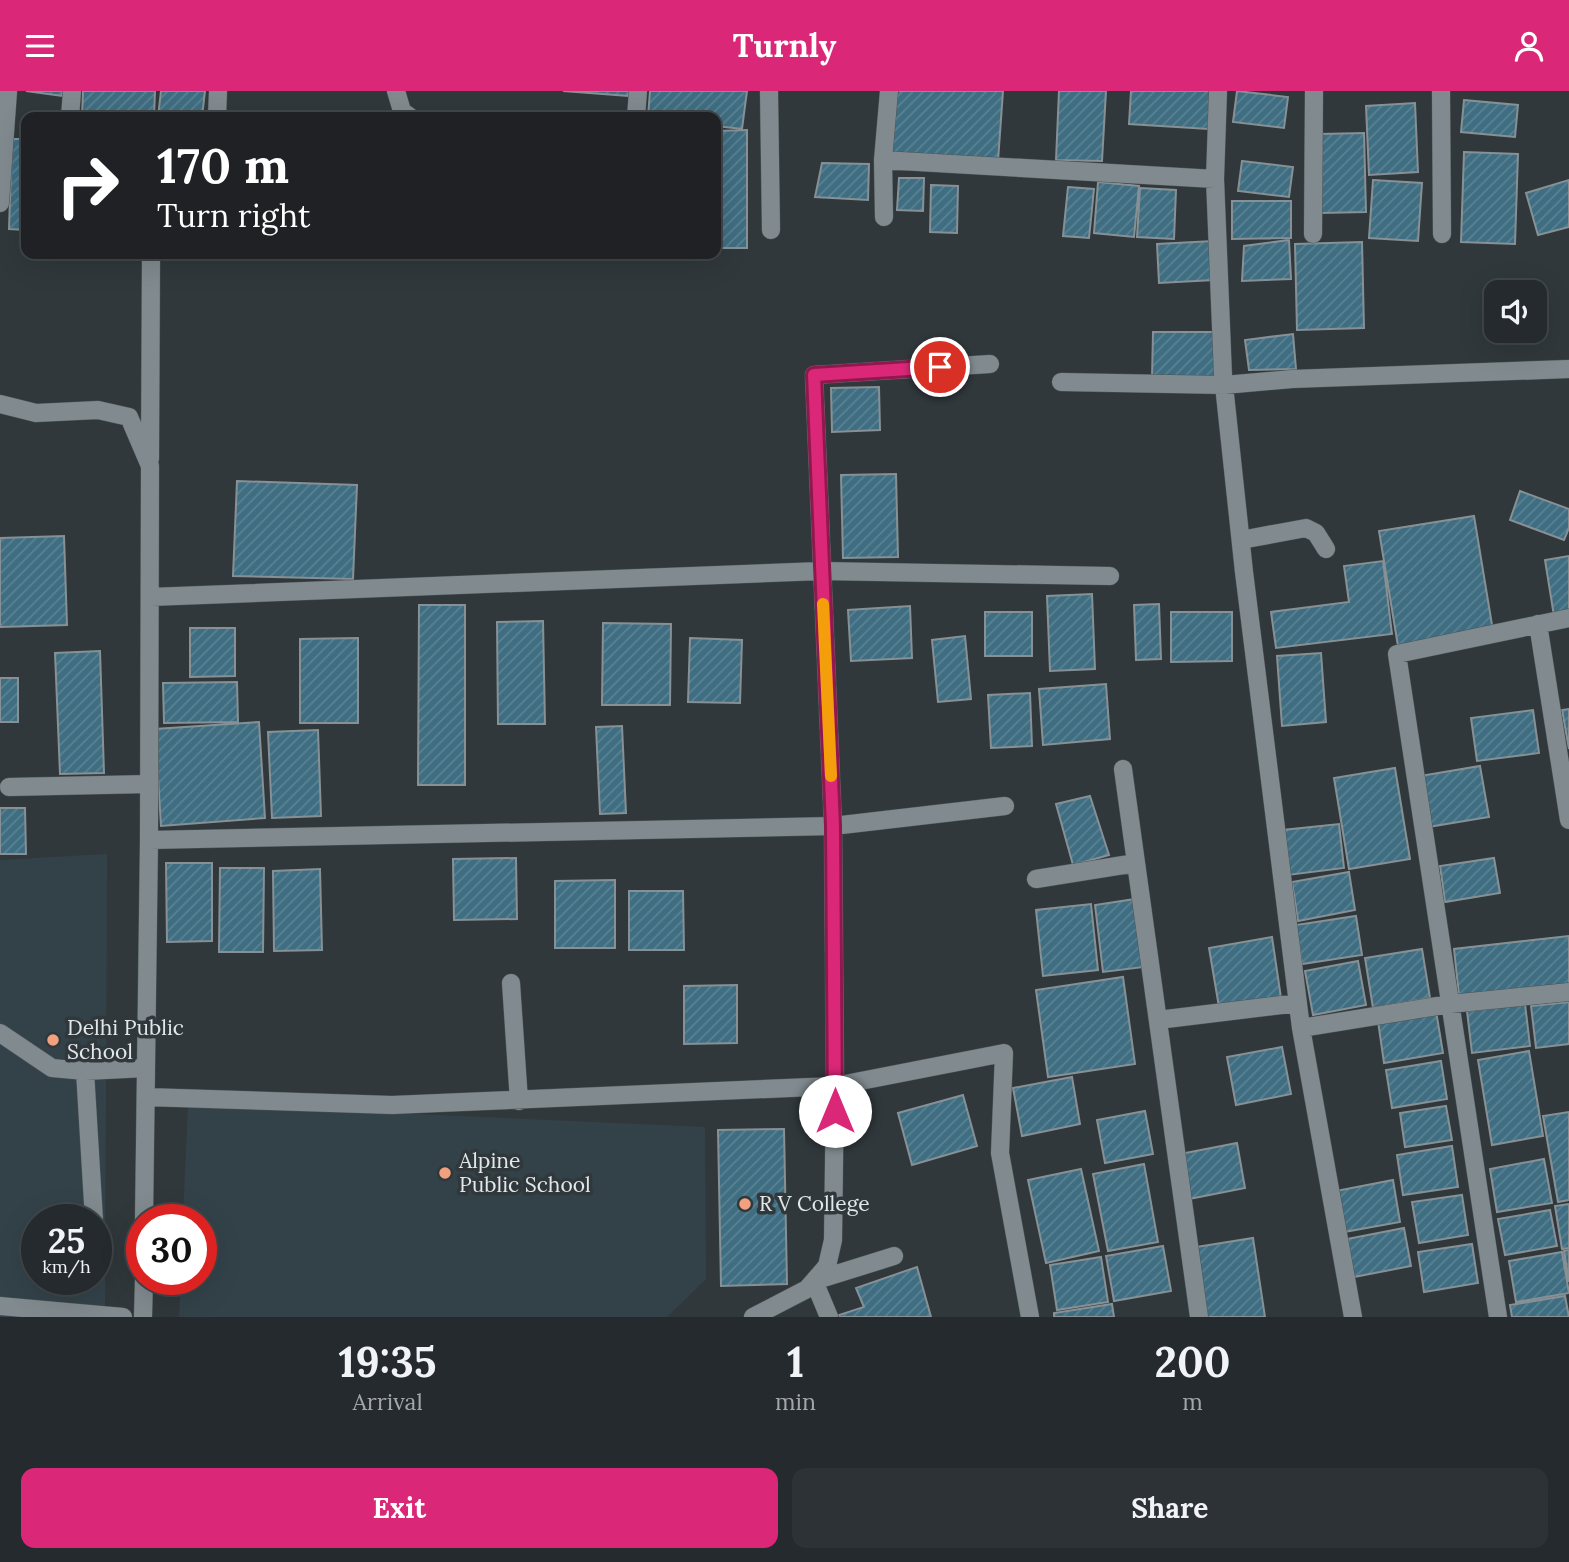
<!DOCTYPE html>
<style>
body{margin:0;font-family:Lora,serif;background:#2c3235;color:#f1f3f6;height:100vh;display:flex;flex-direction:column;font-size:26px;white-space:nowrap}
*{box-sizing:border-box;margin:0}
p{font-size:23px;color:#a3a7aa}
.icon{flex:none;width:38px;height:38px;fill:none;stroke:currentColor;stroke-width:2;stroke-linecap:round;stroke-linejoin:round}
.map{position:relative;height:1226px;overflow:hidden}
.sheet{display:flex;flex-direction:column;background:#242a2d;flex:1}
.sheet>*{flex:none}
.top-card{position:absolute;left:21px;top:21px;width:700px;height:147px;border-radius:14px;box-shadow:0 7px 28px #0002,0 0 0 2px #414649;background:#202124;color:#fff;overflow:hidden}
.controls{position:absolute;left:1484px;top:189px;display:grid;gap:14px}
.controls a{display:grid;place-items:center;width:63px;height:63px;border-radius:14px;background:#242a2d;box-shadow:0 7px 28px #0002,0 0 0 2px #414649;font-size:35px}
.speed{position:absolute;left:21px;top:1113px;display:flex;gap:14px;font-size:35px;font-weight:700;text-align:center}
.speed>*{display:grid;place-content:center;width:91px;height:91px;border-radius:50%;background:#242a2d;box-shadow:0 7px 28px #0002,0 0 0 2px #414649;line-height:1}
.speed small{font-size:18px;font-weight:400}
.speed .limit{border:10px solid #d22;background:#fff;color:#111}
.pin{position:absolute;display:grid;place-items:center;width:60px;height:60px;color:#fff;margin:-30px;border:4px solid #fff;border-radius:50%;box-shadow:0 2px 7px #0007}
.me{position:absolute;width:77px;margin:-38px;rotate:0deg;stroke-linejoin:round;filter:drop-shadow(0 0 5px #0008)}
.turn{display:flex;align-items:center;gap:24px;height:147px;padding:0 21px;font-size:32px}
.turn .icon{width:91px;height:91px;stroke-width:2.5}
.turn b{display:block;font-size:49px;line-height:60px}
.eta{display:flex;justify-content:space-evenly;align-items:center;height:119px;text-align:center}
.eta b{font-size:42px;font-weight:700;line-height:49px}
.cta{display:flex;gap:14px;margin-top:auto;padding:14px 21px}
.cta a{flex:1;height:80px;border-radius:14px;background:#db2777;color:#fff;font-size:28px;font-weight:700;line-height:80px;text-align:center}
.cta a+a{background:#2c3235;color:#f1f3f6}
header{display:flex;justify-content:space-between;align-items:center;height:91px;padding:0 21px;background:#db2777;color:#fff;font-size:32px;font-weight:700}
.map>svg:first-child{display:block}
.built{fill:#334249;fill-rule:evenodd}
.building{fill:url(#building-hatch);stroke:#879195;stroke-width:2}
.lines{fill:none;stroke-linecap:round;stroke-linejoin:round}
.minor-casing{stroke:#4d5457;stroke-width:19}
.minor{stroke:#818b8f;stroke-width:18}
.route-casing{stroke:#8e194d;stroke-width:18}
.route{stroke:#db2777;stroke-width:12}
.slow{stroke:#f59e0b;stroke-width:12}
.poi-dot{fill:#f1a17d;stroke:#30383c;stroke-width:2.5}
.labels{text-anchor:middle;stroke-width:7;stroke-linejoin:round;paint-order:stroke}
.poi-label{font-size:21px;fill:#e2e7ea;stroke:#30383c;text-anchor:start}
</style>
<header><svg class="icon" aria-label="menu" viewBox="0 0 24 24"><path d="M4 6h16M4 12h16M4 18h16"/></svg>Turnly<svg class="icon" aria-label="person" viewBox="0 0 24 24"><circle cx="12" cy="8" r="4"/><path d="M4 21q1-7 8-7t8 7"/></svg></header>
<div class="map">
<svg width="1569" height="1226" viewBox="0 0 1569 1226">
<defs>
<pattern id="building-hatch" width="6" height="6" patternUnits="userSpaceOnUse" patternTransform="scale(1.75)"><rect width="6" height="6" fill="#3f6d81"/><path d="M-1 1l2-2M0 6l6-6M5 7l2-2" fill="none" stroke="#5a8293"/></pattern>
</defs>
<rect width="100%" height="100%" fill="#30383c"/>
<path class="built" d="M107 763 105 1226H0V769ZM37 1129H96V1188H37Z
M188 1013 705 1036 706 1188 667 1226H179L181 1188H201V1129H183Z"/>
<path class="building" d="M26 0H63L62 5Z
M83 0H155L154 26H82Z
M161 0H205L202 26H158Z
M563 0H629L628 5Z
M650 0H747L742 38 716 35V26H648Z
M892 0H1003L998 70 888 63Z
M1059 0H1106L1102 70 1056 69Z
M1131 0H1211L1208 38 1129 33Z
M1237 0 1288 6 1284 37 1233 31Z
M1464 9 1518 14 1515 46 1461 41Z
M1415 12 1418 81 1369 84 1366 15Z
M747 39V157H716V40Z
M1364 42 1366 121 1321 122 1320 43Z
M12 48H26V139L9 138Z
M1464 61 1518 63 1515 153 1461 151Z
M1242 70 1293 76 1289 106 1238 100Z
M822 72 869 73 868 109 815 106Z
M899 87H924L923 120 897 119Z
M1373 89 1422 92 1418 150 1369 147Z
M1569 89V136L1538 144 1526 102Z
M1098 91 1139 95 1134 146 1094 142Z
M931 94 958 95 957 142 930 141Z
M1068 96 1094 98 1089 147 1063 145Z
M1140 97 1176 99 1174 148 1137 146Z
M1232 110H1291V147L1232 148Z
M1289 149 1291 188 1242 190 1244 155Z
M1213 150 1214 189 1159 192 1157 153Z
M1362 151 1364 237 1297 239 1295 153Z
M1153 241H1218V288H1152Z
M1293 243 1296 278 1249 279 1245 249Z
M879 296 880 339 832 341 831 297Z
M896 383 898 466 843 467 841 384Z
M237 390 357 394 353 488 233 485Z
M1520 400 1569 418V437L1564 449 1510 429Z
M1474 425 1493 540 1398 555 1379 440Z
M64 445 67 534 0 536V447Z
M1569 465V522L1554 525 1545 469Z
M1383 470 1392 543 1276 557 1271 521 1349 511 1344 475Z
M1092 503 1095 578 1050 580 1047 505Z
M1159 513 1161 568 1136 569 1134 514Z
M419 514H465V694H418Z
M910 515 912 567 851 570 848 519Z
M985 521H1032V565H985Z
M1171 521H1232V570L1171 571Z
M543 530 545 633H498L497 531Z
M603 532 671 533 670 614H602Z
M190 537H235V585L190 586Z
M965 545 971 608 938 611 932 549Z
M358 547V632H300V548Z
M690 547 742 549 740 612 688 611Z
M100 560 104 682 60 683 55 562Z
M1321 562 1326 631 1282 635 1277 565Z
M0 587H18V631H0Z
M237 591 238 631 164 632 163 592Z
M1106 593 1110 648 1043 654 1039 598Z
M1030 602 1032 655 991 657 988 604Z
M1569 618V658L1562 619Z
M1533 619 1539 662 1477 670 1471 627Z
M259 631 265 727 161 735 155 638Z
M622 635 626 722 600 723 596 636Z
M318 639 321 725 272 727 268 641Z
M1480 675 1489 726 1428 736 1420 685Z
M1395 677 1410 768 1349 778 1334 687Z
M1090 705 1109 764 1073 774 1056 713Z
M0 717H25L26 763H0Z
M1339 733 1344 777 1288 784 1283 739Z
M516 767 517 828 454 829 453 768Z
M1494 767 1500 802 1445 811 1440 775Z
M166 772H212V850L167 851Z
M220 777H264L263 861H219Z
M320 778 322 859 274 860 273 780Z
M1349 781 1355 819 1298 830 1292 791Z
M615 789V857H555V790Z
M629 800H683L684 859H629Z
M1135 808 1144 876 1103 881 1095 814Z
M1091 813 1098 879 1043 885 1036 819Z
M1356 825 1362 864 1302 873 1296 834Z
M1569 845V893L1459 905 1454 858Z
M1272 846 1281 907 1219 916 1209 857Z
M1422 858 1430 907 1373 917 1365 867Z
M1358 870 1366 914 1313 924 1305 880Z
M1123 886 1135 973 1048 986 1036 899Z
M737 894V952L684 953V895Z
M1569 911V953L1536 957 1531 915Z
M1525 913 1530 955 1472 962 1467 920Z
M1436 920 1443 962 1384 972 1378 930Z
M1282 956 1291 1003 1236 1014 1227 966Z
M1529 960 1543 1045 1492 1054 1478 969Z
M1441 970 1447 1008 1392 1017 1386 979Z
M1072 986 1080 1033 1022 1045 1013 997Z
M963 1004 977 1055 912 1074 898 1022Z
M1446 1015 1452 1049 1405 1056 1400 1022Z
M1145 1020 1153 1063 1105 1072 1097 1029Z
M1569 1021V1109L1558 1111 1543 1025Z
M784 1038 787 1193 721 1195 718 1039Z
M1237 1052 1245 1097 1189 1108 1180 1063Z
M1452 1055 1458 1096 1403 1104 1397 1064Z
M1544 1068 1552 1112 1497 1121 1490 1078Z
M1144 1073 1158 1151 1108 1160 1093 1083Z
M1081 1078 1099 1160 1046 1172 1028 1089Z
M1393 1089 1400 1131 1344 1141 1336 1100Z
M1462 1104 1468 1144 1419 1152 1412 1111Z
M1569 1113V1157L1562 1158 1555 1115Z
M1550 1119 1557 1155 1505 1164 1498 1128Z
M1404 1137 1411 1175 1354 1186 1347 1148Z
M1253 1147 1265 1226H1207L1196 1156Z
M1472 1153 1478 1192 1424 1201 1418 1161Z
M1163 1155 1171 1200 1114 1210 1106 1165Z
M1569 1159V1191L1564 1160Z
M1562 1161 1569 1202 1516 1211 1509 1170Z
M1101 1166 1108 1211 1057 1219 1050 1174Z
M917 1176 931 1226H840L839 1224 864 1216 856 1197Z
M1565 1205 1569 1226H1512L1510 1214Z
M1112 1213 1114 1226H1054V1222Z"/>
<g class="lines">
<defs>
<path id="minor" d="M396 0 402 20 410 26
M769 0 771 139
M889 0 883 69 1215 88
M1218 0 1215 88 1223 285 1244 481 1301 937 1353 1226
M1441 0 1442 143
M70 26 72 0
M217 26 218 0
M636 26 638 0
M883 69 884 126
M0 112 8 0
M1313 143 1314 0
M1061 291 1224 294 1292 288 1569 278
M0 313 36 322 98 319 129 326 150 375 149 749 144 1129
M150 368 151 163
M1241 449 1306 437 1316 442 1326 458
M150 506 821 480 1110 485
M1538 533 1569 729
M1123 678 1199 1226
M9 696 149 693
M149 749 833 735 1005 715
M1036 788 1136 772
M511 892 519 1010
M1158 929 1298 912
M1301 937 1450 913 1569 901
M0 942 52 977 85 980
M146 1006 392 1014 835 995 833 735 814 284 990 273
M94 1129 85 980 146 977
M0 1215 123 1226
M143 1226 144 1188
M753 1226 807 1198 827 1175 833 1149 835 995 1004 962 1000 1062 1030 1226
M829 1226 814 1190 894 1165
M1498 1226 1397 563 1569 527"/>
</defs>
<use href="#minor" class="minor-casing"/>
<use href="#minor" class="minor"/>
</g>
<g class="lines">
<defs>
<path id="route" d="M835 1020 833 735 814 284 940 276"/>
</defs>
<use href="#route" class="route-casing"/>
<use href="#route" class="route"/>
<path class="slow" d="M823 513 831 685"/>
</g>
<g class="poi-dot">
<circle cx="53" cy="949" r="7"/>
<circle cx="445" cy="1082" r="7"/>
<circle cx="745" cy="1113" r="7"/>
</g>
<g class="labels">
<g class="poi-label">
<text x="67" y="944">Delhi Public<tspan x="67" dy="24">School</tspan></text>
<text x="459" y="1077">Alpine<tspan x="459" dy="24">Public School</tspan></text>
<text x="759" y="1120">R V College</text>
</g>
</g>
</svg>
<div class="controls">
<a><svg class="icon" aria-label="sound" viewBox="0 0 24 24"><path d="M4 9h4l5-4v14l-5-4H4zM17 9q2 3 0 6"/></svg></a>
</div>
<div class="speed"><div>25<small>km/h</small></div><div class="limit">30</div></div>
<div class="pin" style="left:940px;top:276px;background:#d93025"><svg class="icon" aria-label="arrive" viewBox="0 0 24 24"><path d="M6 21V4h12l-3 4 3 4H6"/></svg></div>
<svg class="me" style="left:835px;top:1020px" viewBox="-20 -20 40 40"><circle r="19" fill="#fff"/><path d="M0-13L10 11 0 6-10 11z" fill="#db2777"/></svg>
<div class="top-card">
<div class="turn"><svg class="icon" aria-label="right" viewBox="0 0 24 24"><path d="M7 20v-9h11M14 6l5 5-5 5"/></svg><div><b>170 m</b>Turn right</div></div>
</div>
</div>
<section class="sheet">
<div class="eta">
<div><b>19:35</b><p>Arrival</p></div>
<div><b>1</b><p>min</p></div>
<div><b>200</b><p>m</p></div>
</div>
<div class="cta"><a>Exit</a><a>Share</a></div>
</section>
